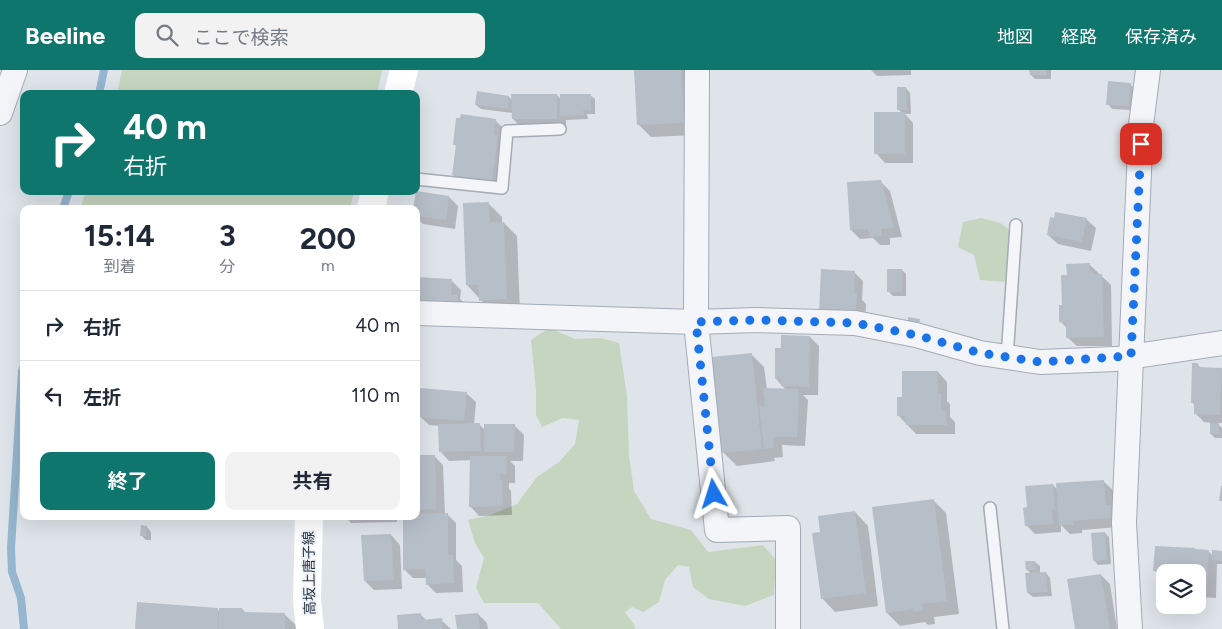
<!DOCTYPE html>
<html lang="ja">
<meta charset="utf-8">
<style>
body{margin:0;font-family:Figtree,"Noto Sans JP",sans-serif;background:#f2f2f3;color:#1f2937;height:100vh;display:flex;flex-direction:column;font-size:19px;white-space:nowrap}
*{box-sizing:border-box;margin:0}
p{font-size:16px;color:#747a83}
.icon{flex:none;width:28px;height:28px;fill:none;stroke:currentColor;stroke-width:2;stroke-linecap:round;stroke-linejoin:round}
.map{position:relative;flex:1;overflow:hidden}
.sheet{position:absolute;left:20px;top:135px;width:400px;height:315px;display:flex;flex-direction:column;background:#fff;border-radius:10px;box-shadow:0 5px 20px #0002}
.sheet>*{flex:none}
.hud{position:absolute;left:20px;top:20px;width:400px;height:105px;border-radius:10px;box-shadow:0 5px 20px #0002;background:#0f766e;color:#fff;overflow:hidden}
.controls{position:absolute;left:1156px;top:494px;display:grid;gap:10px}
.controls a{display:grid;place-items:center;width:50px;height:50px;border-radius:10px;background:#fff;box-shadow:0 5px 20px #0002;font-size:25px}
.pin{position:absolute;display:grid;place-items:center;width:42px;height:42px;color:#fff;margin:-21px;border-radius:10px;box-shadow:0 2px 8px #0006}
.me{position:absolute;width:55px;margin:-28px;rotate:354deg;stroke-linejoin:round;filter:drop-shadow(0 0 4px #0008)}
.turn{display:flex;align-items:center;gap:18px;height:105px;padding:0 20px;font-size:22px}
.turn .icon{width:65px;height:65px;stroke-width:2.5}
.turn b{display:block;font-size:35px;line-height:42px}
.eta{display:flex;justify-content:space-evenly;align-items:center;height:85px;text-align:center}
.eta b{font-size:30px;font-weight:700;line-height:35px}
.button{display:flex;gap:10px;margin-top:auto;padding:10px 20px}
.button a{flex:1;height:58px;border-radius:10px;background:#0f766e;color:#fff;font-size:20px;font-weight:700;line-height:58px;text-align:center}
.button a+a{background:#f2f2f3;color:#1f2937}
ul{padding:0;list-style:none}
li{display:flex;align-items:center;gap:15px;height:70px;padding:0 20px;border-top:1px solid #e0e1e3}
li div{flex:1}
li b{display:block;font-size:19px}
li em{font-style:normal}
header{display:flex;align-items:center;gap:30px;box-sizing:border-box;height:70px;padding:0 25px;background:#0f766e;color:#fff}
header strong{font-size:24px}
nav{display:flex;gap:28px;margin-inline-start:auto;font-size:18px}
.search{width:350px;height:45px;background:#f2f2f3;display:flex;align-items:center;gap:12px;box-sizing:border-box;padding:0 18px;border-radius:10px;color:#747a83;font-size:19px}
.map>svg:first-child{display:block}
.green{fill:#c6d5bf}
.shadow{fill:#0003}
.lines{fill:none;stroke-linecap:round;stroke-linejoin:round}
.stream{stroke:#96b5ce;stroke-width:8}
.building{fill:#b6bec8}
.lane-casing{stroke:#a4abb5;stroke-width:14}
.street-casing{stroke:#a4abb5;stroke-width:26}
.lane{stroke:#f3f5f8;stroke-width:11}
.street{stroke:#f3f5f8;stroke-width:24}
.secondary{stroke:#fff;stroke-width:28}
.route{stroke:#1a73e8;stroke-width:9;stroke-dasharray:0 16.2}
.labels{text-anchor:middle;stroke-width:4;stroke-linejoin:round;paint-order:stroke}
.street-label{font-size:14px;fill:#263343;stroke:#eff3f7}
</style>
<header>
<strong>Beeline</strong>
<div class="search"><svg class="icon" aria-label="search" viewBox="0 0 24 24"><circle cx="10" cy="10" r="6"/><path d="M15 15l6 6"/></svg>ここで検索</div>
<nav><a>地図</a><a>経路</a><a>保存済み</a></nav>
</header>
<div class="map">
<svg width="1222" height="559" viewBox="0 0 1222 559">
<rect width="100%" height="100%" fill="#dfe4ea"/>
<path class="green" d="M122 0H382L377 24H117Z
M86 121H354L350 139H243L217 135 216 139H80Z
M981 148 1000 153 1010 160 1006 212 980 210 974 185 958 177 963 152Z
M549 258 575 269 601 268 619 273 627 326 629 385 634 421 651 449 691 460 708 482 763 475 776 490 774 525 745 536 709 529 693 517 689 497 678 495 665 510 659 532 643 542 632 537 625 542 635 556V559H561L538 533H484L476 518 484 488 475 473 468 450 490 445 517 434 537 407 559 392 575 374 579 350 563 348 542 357 536 345V320L531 270Z"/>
<path class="shadow" d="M636 0H693L696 65 651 67 638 54Z
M871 0H911V5L877 6Z
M1031 0H1051V9H1035L1031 5Z
M1130 14 1135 19 1133 40 1112 39 1108 34Z
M906 18 910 23 911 44H905L913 53V93H885L876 83 903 44 899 40Z
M557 25 561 30 590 25 595 29V44H587L588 49 566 50V58H522L513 49V43L481 39 476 35 509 27 513 31Z
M495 50 504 59 501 119 463 114 453 105 457 77 454 74Z
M880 111 890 121 902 167 890 168V175H880L873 168 860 169 851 160Z
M417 122 449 127 458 136 455 159 423 154 416 147Z
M488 133 502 147V153H504L517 166 520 242 493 243 467 215Z
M1086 149 1096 158 1091 181 1058 174 1048 165Z
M1090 195 1111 215 1112 276H1077L1067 267V258L1060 251 1068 207Z
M902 200 906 204V226H893L889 222Z
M854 202 863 211 862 230 866 234 865 254 830 252Z
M452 211 461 220 460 229 467 235 422 240Z
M810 267 819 276 818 325H803L808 330 805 376 782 375 783 387 774 388 775 391 737 396 723 382 751 284 764 297 767 319 786 320 776 309 782 279Z
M1197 294 1201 298 1222 299V353H1217L1222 358V368H1215L1211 364 1212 353 1204 352 1195 343V336L1192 332Z
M938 302 947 312V331L950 334V347L955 352V364H916L898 345 904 329Z
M466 323 476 332 474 355 479 354 485 360 514 355 524 365 523 391H510L515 396V413H509V419L511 421 512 445 479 446 470 436 471 390 449 391 440 381 439 356 429 355 420 346Z
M416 359 419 361 418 380H416Z
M416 386H434L443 395 445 444H447L456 453V490L462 496 463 522 436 523 427 514 426 508H413L404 499V450H401L397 446H416Z
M1103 411 1113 420 1114 441 1119 457 1082 460V463L1070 464 1061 455V462L1035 464 1026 455 1028 438 1053 415 1058 420Z
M933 430 946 443 959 544 934 547 935 554 928 555 925 552 900 556 887 543Z
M855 442 868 456 878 536 835 542 822 528 821 463Z
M345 446H397V452L351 453Z
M142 457H147L151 462V470H146L141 465Z
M1105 463 1109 467 1111 494 1098 495 1094 490Z
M391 465 400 475 402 519 374 520 365 511Z
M1196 481H1208L1213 486 1222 482V494H1217L1216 528 1198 527V502H1165V510L1155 501Z
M1035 492 1040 496V504L1046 503 1050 508 1052 526 1033 527 1028 523 1032 504 1027 500Z
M1101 505 1110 514 1117 559H1076Z
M217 539 221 543 242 539 246 543 284 544 298 557V559H136Z
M420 544 427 551 441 550 451 559H400Z
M478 544 487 553 488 559H458Z"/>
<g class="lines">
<path class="stream" d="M99 24 104 0
M63 139 69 121
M24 296 22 301 11 478 12 502 21 528 24 559"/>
</g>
<path class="building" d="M634 0H681L684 53 637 55Z
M1029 0H1047V5H1030Z
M1108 11 1131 13 1129 36 1106 35Z
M897 17H906L907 40H897Z
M477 21 509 26 508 39 475 35Z
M511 24H557V49H512Z
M560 24H591V40H583L584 45 560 46Z
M874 42H905V84H874Z
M461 44 496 49 494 64 498 65 492 111 452 105 456 75H453L456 48H460Z
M881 110 894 158 881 159 882 166 869 167 868 159 850 160 847 112Z
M416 121 449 126 446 150 416 146V139H413Z
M489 132 490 152H504L507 229 479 231 478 215H466L463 133Z
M1055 142 1087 148 1082 172 1047 165 1050 147 1054 148Z
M1090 193V202H1093V204H1102L1104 267 1066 268V252H1059V235H1062L1061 205H1067L1066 194Z
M821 199 855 201 854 223H857L856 245 819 243Z
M887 199H902V222H887Z
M416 207 452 209 451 225H458L457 234 416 232Z
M908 247 920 249 919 256 908 254Z
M781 265 810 266 809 317 781 316V309H775V278H781Z
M752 283 762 379 722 383 712 287Z
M1192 293H1198V297L1222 298 1220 345 1194 344V333H1191Z
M902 301H938V323H941V341H946L947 355H906L905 346H897V327H902Z
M420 318 467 322 464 351 418 347Z
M763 318 799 319 797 367H773L774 378 764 379 759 336H765Z
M480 353 481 381 439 382 438 354Z
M1210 353H1219V364H1210Z
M484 354H515L514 382H484Z
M416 385H435L436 439 416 440V406L429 405H416Z
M470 386H506L507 404H500V410H502L503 436 469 437Z
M1104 410 1106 435H1110L1111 448 1073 451 1074 455H1059L1056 413Z
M1053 414 1055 439H1052L1053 454 1025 456 1023 438 1027 437 1025 416Z
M1221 416H1222V431H1219Z
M934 429 947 531 922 534 923 541 913 542V539L886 543 872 437Z
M855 441 866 523 821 529 812 463 820 462 818 446Z
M448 443V485H453L454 513 426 515 425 499 403 500V446H416V444Z
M141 455 147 456 146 466H140Z
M1105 462 1107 490 1093 491 1091 463Z
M391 464 394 510 364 511 361 465Z
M1155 476 1195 478V479L1209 480 1207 519 1198 518V502L1153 501Z
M1212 480 1222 481V491L1212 490Z
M1025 491H1035L1036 500H1026Z
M1046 502 1048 522 1027 523 1025 503Z
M1101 504 1110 559H1075L1067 509Z
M137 532 218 538V559H135Z
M219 538H242L243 542 285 543V559H219Z
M421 543V550L442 548 443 559H398L397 545Z
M478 543 480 559H457L455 545Z"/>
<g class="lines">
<defs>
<path id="lane" d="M416 109 502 118 507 61 560 59
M1007 288 1016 155
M990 438 1003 559"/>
<path id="street" d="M697 0 696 252 717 460 788 458V559
M0 43 15 0
M416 243 696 252 756 250 855 253 916 265 980 283 1040 292 1116 289 1222 273
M1130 559 1124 453 1141 55 1148 0"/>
</defs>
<use href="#lane" class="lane-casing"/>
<use href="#street" class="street-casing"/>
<use href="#lane" class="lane"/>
<use href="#street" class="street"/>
<path class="secondary" d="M398 24 404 0
M371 139 375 121
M309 446 307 530 310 559"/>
</g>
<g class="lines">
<path class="route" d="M714 424 696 252 756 250 855 253 916 265 980 283 1040 292 1131 286 1141 74"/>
</g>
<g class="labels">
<g class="street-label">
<text transform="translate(309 503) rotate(-91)" y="5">高坂上唐子線</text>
</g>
</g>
</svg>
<div class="controls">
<a><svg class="icon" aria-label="layers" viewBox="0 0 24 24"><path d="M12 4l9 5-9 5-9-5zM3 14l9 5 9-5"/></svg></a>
</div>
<div class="pin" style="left:1141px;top:74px;background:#d93025"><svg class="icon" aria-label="arrive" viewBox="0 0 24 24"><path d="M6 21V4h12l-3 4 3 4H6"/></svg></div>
<svg class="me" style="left:714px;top:424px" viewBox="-20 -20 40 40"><path d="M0-17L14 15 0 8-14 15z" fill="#1a73e8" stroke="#fff" stroke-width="4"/></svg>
<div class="hud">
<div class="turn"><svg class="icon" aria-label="right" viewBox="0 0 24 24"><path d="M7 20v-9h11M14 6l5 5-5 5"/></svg><div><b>40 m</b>右折</div></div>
</div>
<section class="sheet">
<div class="eta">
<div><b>15:14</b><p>到着</p></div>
<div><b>3</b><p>分</p></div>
<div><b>200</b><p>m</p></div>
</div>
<ul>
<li><svg class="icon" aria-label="right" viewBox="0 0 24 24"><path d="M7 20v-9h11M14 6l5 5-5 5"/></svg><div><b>右折</b></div><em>40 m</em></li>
<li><svg class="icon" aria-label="left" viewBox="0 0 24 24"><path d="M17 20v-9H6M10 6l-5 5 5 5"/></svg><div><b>左折</b></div><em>110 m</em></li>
</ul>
<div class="button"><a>終了</a><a>共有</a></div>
</section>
</div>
